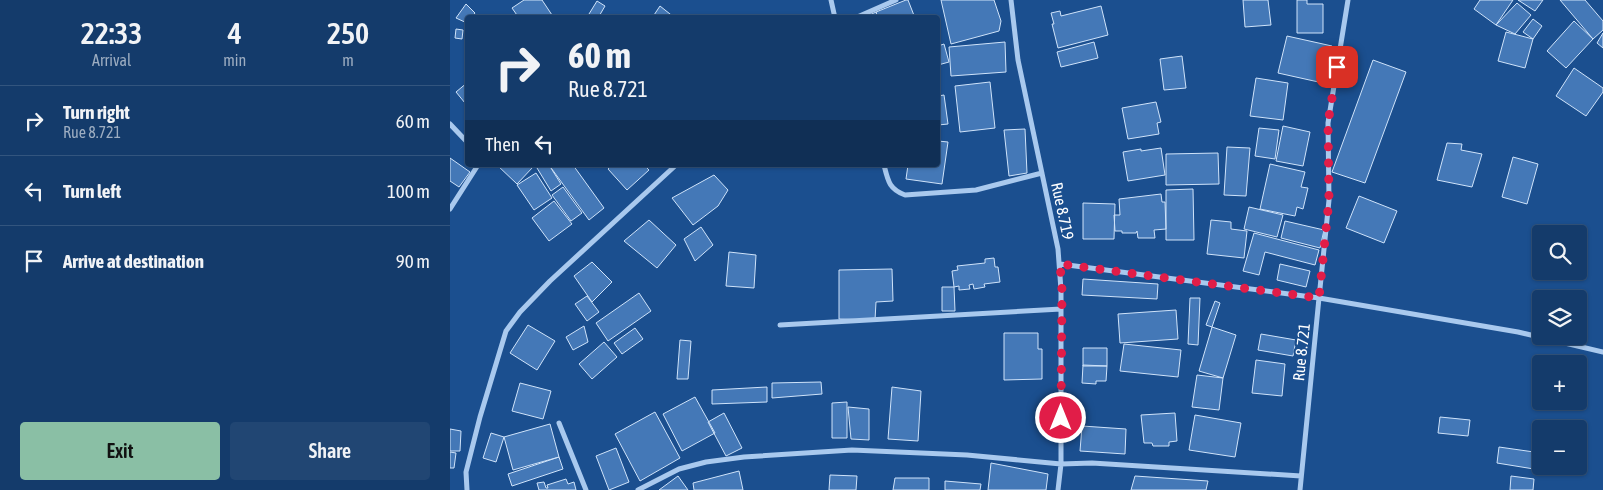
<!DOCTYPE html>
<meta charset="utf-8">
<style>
body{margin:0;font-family:"Asap Condensed",sans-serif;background:#214673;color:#f1f3f6;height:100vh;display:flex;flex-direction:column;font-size:19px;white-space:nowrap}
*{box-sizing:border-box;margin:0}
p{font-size:16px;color:#9dadc1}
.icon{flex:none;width:28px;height:28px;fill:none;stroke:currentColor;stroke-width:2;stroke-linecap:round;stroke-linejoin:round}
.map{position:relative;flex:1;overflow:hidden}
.sheet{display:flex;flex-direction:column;background:#143b6b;width:450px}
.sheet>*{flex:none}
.guide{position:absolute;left:15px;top:15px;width:475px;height:152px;border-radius:5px;box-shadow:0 1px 4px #0004,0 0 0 1px #33557e;background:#143b6b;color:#f1f3f6;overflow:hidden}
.controls{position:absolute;left:1082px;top:225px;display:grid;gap:10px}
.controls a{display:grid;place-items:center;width:55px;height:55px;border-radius:5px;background:#143b6b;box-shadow:0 1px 4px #0004,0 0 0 1px #33557e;font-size:25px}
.pin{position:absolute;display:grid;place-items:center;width:42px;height:42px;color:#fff;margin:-21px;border-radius:10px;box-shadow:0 2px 8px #0006}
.me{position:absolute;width:55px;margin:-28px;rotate:0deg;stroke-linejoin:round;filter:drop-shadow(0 0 4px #0008)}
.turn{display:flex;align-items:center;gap:18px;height:105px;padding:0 20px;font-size:22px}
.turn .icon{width:65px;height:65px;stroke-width:2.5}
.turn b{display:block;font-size:35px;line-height:42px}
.then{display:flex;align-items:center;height:48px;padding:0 20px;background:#0003;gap:10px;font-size:19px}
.eta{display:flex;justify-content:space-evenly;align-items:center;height:85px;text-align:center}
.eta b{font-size:30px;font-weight:600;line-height:35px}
.button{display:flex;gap:10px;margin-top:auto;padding:10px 20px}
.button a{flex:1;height:58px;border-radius:5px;background:#8abfa5;color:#111;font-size:20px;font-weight:600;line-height:58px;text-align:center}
.button a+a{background:#214673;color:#f1f3f6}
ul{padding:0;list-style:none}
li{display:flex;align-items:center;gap:15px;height:70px;padding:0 20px;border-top:1px solid #33557e}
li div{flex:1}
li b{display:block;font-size:19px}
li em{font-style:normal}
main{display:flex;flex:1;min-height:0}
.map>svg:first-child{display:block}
.building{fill:#4478b7;stroke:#cfe3fa}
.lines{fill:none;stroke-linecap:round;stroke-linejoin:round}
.minor{stroke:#a9c9ee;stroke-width:5}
.route{stroke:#e11d48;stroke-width:9;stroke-dasharray:0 16.2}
.labels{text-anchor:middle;stroke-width:4.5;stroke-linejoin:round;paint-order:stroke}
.street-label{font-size:16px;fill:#fff;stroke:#1b4f8f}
</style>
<main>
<section class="sheet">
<div class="eta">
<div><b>22:33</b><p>Arrival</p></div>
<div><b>4</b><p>min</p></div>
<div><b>250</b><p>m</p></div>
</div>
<ul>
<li><svg class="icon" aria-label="right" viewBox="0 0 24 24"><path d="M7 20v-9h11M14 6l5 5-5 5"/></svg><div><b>Turn right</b><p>Rue 8.721</p></div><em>60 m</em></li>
<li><svg class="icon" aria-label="left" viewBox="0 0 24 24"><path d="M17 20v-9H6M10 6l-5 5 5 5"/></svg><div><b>Turn left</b></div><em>100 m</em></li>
<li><svg class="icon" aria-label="arrive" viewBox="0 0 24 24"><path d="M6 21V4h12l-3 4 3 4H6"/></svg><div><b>Arrive at destination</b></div><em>90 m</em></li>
</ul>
<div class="button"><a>Exit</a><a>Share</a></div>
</section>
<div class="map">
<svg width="1153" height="490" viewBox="0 0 1153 490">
<rect width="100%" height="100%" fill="#1b4f8f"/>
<path class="building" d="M74 0H92L104 18H69L62 8Z
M456 0H458L465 18H428L426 12Z
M491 0H544L551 21 549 31 501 44Z
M793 0H818L821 25 795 27Z
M847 0H857V4H873V33H847Z
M1030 0H1063L1046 25 1024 9Z
M1068 0H1093L1085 11Z
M1110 0H1135L1153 21V30L1143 39Z
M147 1 155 6 148 18H144L139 14Z
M1067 3 1081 15 1065 34 1046 25Z
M16 4 25 13 21 18H18L17 23 6 18Z
M210 6 225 18H202Z
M651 6 658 35 608 48 602 24H604L601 13 610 11 611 16Z
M426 12 428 18H413Z
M1083 19 1092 26 1083 39 1073 32Z
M1124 21 1143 39 1116 68 1097 51Z
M6 29 13 30 12 39 5 38Z
M1056 32 1083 39 1075 68 1048 61Z
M1153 33V48L1147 43Z
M837 36 882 46 873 83 828 73Z
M555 42 556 72 501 76 499 47Z
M644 42 648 58 611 67 607 52Z
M494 44 499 62 488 65V46Z
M732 56 736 88 714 90 710 59Z
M923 60 956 72 915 183 882 172Z
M1124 68 1153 88V92L1136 116 1106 96Z
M806 78 838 83 833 120 800 116Z
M18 82V101L15 103 6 92Z
M540 82 545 128 510 132 505 86Z
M494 95 498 124 488 125V96Z
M706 102 711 122 707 123 709 134 678 139 672 108Z
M833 126 860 132 853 166 826 161Z
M809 128 829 130 825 159 805 156Z
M575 129 577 173 559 176 554 130Z
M488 141 498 142 492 184 456 179 458 165H488Z
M997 143 1012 144 1011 150 1032 154 1022 187 987 180Z
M777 147 800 148 796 196 774 195Z
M711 148 715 175 678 181 673 152 691 149V151Z
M768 153 769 184 716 185V154Z
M1063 157 1088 164 1077 204 1052 197Z
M0 158 20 172 9 187 0 181Z
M820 164 855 172 851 187 858 188 853 209 847 207 845 216 810 209Z
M47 165H81L83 167 67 184Z
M92 165H99L111 184 101 191 87 168Z
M99 165H123L154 208 139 220Z
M162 165H194L199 170 177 190 158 169Z
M86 173 102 198 84 210 67 185Z
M264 175 278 190 268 206 243 225 222 198Z
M113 187 132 213 121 221 102 195Z
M743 189 744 240H716V190Z
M711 194 712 202H715L716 229 704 230 705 238H688L687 231 686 233H672V231H665L664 215H670L669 199Z
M909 196 947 211 934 243 896 228Z
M104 201 122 224 99 241 82 218Z
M633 203 665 204 664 239H633Z
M799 207 833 215 827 237 794 229Z
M199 220 226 245 207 268 174 241Z
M761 220 781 222V229L797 231 794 258 757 254Z
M835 221 874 230 870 248 831 238Z
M251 227 263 245 245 261 234 239Z
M804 233 869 250 865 265 815 252 809 275 793 271Z
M279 252 306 255 304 288 276 286Z
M544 258 545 267H548L550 282 534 284 535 287 524 289 523 284 519 285 520 289 509 290V286L504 287 502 271 508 270 507 266 535 263V259Z
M142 262 162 282 142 302 124 276Z
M830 264 860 271 856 287 827 280Z
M442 269 443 301 426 302 425 320 389 319V270Z
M633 279 708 284 707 299 632 295Z
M492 287H504L505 311H492Z
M189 293 201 311 158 341 146 323Z
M137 296 149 312 137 321 125 304Z
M740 298H750L748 345 738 344Z
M765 301 770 303 762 327 756 325Z
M726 310 728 339 670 343 668 314Z
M78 325 105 341 87 370 60 353Z
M134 326 138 342 123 350 116 337Z
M762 327 786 335 773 378 749 371Z
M185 328 193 339 172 354 164 343Z
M554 333H588V349H592V379L554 380Z
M811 334 846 340 843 356 808 350Z
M230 340 241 341 238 379H227Z
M154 342 167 357 142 379 129 364Z
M674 344 731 350 728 377 670 371Z
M633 348H657V366H633Z
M806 360 835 364 832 396 802 393Z
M633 365 657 366 656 381H646V384L632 383Z
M747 375 773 378 769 410 742 407Z
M371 382 372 394 322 398V383Z
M70 383 101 391 93 419 62 411Z
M317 387V402L262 404V390Z
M442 387 471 391 468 441 438 439Z
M245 397 265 433 232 451 213 414Z
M397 402V438H382V403Z
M398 407 419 409V440L401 439Z
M205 412 230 458 190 481 165 434Z
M274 413 292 448 276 456 258 422Z
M725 413 727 441 719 442V446H703L702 443H694L691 415Z
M745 415 791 423 785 457 739 450Z
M990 417 1020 420 1018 436 988 433Z
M100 424 109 457 63 470 54 437Z
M632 426 676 429 675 454 630 451Z
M0 429 11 431 10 451H0Z
M41 433 54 437 46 462 33 458Z
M1049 447 1091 453 1090 470 1047 463Z
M166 448 179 482 159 490 146 456Z
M0 452 6 453 4 468H0Z
M109 457 113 469 62 486 58 474Z
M541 463 598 474 596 490H538Z
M289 471 293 490H244L243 483Z
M380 475 407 476 406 490H379Z
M228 476 238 490H209Z
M685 476 758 481 756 490H681Z
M1061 476 1084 479 1083 490H1060Z
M445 478H479V490H443Z
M116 479 118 484 124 482 126 490H89L87 483 94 482 96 488H98L97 485Z
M495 481 531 484 530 490H495Z"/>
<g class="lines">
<path class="minor" d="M381 0 385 18
M561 0 568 60 608 249 611 290V464L608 490
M898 0 878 123 879 200 869 298 1068 332 1153 352
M405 18 446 0
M0 124 18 143
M434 165C438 181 439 189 455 195L526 190 592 173
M0 209 28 165
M610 264 869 298 850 490
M330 325 611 309
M109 423 136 490
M17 490 16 472 30 417 56 331 70 312 100 281 226 165
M188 490 229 469 256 462 294 457 402 450 517 455 611 464 642 463 851 476"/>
</g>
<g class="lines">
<path class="route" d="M611 418 612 290 610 264 869 298 879 200 878 123 887 67"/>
</g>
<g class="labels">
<g class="street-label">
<text transform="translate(613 211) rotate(78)" y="6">Rue 8.719</text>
<text transform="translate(851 352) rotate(-84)" y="6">Rue 8.721</text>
</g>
</g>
</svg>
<div class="controls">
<a><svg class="icon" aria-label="search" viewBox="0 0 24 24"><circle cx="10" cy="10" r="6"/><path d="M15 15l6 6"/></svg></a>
<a><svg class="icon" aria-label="layers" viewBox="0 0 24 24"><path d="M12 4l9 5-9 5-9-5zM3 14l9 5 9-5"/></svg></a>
<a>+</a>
<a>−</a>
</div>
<div class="pin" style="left:887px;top:67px;background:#d93025"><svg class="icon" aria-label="arrive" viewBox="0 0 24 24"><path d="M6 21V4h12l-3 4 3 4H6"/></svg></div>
<svg class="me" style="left:611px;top:418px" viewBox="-20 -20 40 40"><circle r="17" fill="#e11d48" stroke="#fff" stroke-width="3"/><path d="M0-11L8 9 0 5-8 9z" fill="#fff"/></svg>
<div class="guide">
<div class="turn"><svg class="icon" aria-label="right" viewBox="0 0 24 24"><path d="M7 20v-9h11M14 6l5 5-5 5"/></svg><div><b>60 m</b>Rue 8.721</div></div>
<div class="then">Then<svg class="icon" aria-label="left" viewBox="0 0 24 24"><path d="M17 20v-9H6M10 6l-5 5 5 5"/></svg></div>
</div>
</div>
</main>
